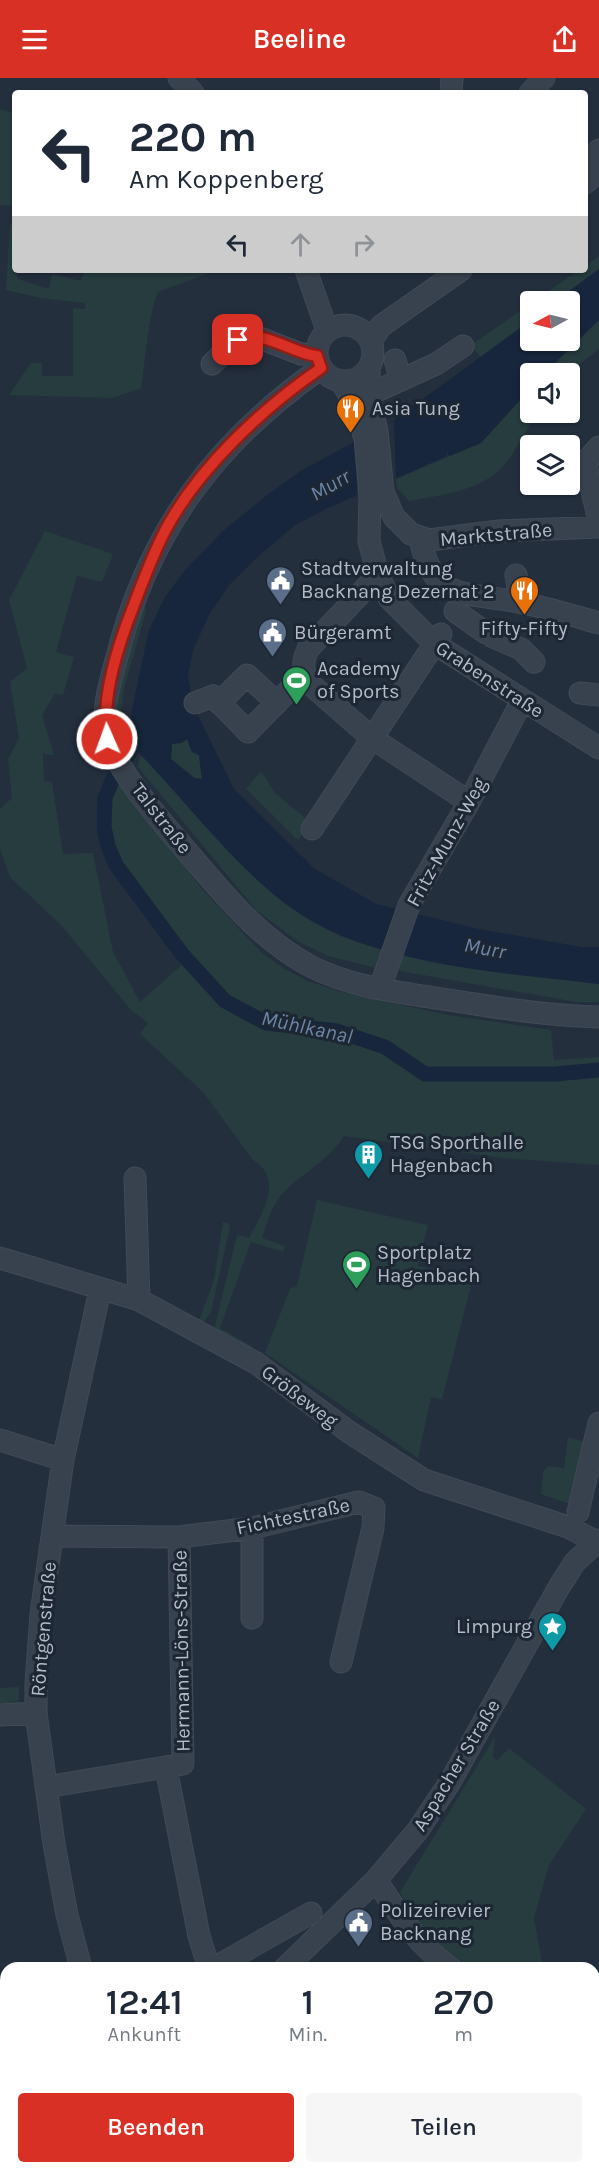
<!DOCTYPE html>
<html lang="de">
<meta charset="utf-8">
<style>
body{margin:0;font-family:Karla,sans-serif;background:#f6f6f7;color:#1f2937;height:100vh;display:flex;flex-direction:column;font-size:22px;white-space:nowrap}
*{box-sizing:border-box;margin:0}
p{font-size:20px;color:#747a83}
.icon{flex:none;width:33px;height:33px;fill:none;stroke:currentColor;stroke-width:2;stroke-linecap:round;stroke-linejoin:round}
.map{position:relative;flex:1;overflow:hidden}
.side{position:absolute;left:0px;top:1884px;width:600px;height:212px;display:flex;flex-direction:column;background:#fff;border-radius:18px 18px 0 0;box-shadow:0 2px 4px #0004}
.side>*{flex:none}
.top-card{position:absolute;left:12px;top:12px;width:576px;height:183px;border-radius:6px;box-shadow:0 2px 4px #0004;background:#fff;color:#1f2937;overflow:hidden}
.needle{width:39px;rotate:263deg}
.tools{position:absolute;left:520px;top:213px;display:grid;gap:12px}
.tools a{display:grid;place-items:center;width:60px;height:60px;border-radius:6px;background:#fff;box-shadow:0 2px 4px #0004;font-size:30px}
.pin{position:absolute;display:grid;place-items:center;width:51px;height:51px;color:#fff;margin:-26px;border-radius:12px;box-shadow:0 3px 9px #0006}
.me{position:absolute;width:66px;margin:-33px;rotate:358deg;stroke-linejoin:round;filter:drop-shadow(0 0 4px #0008)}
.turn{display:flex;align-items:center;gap:21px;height:126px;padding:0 18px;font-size:27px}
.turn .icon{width:78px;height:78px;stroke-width:2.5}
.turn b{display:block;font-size:42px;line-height:51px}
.lanes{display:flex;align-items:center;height:57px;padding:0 18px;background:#0003;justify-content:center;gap:30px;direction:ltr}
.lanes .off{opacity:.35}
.eta{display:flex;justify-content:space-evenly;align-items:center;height:102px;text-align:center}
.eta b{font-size:36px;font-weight:600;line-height:42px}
.button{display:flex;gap:12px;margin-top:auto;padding:12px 18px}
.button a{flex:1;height:69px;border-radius:6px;background:#d93025;color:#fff;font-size:24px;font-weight:600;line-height:69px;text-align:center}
.button a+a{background:#f6f6f7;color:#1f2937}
header{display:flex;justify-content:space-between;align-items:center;height:78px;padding:0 18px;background:#d93025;color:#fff;font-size:27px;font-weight:600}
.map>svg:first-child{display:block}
.green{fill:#263c3f}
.water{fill:#17263c;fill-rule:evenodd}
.pier{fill:#242f3e}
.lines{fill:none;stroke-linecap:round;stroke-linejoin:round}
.canal{stroke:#17263c;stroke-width:15}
.minor-casing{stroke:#414a57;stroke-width:23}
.minor{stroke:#38414e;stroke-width:21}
.route-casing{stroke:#8d1f18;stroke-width:15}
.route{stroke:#d93025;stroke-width:10}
.labels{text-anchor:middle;stroke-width:6;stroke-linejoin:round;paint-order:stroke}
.poi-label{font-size:20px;fill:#b4bcc9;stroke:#1d2633;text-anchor:start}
.street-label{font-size:20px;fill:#b4bcc9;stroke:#1d2633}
.water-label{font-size:21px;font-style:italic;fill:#6d86a8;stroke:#1d2633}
</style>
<header><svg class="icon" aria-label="menu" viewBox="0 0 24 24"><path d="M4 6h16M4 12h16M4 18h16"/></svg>Beeline<svg class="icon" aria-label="share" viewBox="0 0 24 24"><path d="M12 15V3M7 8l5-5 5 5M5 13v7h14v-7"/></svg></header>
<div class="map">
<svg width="599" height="2095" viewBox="0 0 599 2095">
<rect width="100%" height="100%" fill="#242f3e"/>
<path class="green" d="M0 31 15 35V128L0 127Z
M10 146 15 150V192L18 201 49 211 52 196 81 203 84 192 214 193 158 214C149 231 145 287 141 310L112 320 9 317 31 285H42V298H73V230L85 231V225L41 220 6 212Z
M599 178V191L556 223H549L544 216 579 192H585V188Z
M526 229 531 242 481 280 471 267Z
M599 242V271L568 295 544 296Z
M531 310V334L537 335C526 351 517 372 504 387 482 413 441 417 409 423L397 410 396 401 481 365Z
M45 453 113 476 102 504 77 498 56 574 74 579 63 617 55 616 42 637 54 677 43 676 44 703 52 704 63 776 93 775 113 874 140 924 192 878 115 775C105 747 108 725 119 698L201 810 261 874 283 890 308 903 342 914 448 937 551 952 554 982 599 979V1087L502 1080 344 1058C329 1082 305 1093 285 1113 273 1125 267 1144 262 1160L285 1168 283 1174 251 1164 220 1250 253 1269 250 1279 213 1256 237 1157 249 1160C262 1134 285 1102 253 1082L203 1014 140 956 148 945 131 932 62 848 10 799 0 771V731L12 720 8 681 19 660 10 604 27 590 9 522Z
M144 522 146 533 123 614 120 655H117L118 613Z
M187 660 192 674 199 677 202 701 195 700 171 681 172 665Z
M141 676C197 734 249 796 315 844 334 858 360 865 382 872L376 890 328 878 297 863 256 832 138 689Z
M261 693 275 715 303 738 309 749 298 762 246 711Z
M401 876 479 891 599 906V924H576L400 893 397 887Z
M317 1122 428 1147 418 1188 473 1200 442 1321 431 1319 418 1380 265 1275 290 1211 297 1208Z
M223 1144 228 1145 230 1149 211 1234 204 1244 199 1242 214 1202Z
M568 1359 589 1365 575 1428 541 1416 543 1393 549 1388 564 1390Z
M19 1609 18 1632 0 1633V1610Z
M495 1659 493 1679 497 1683 509 1670 586 1731 549 1787 534 1840 543 1890H466L421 1857 400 1814Z
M594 1948 599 1953V2002L594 1997Z
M161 2090H313L308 2095H158Z"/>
<path class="water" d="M599 191V242L544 295 531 296V310L481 365 449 378 447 372V378L328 430 295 447 261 476 230 506 209 537 193 572 188 598 193 627 234 711 315 791 376 826 479 851 581 869H599V906C498 894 358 887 278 820 225 777 183 720 136 672L131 659 132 631 149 552 165 519 185 492 223 453 267 417 299 394 394 342 531 242V262H570V224L556 223ZM187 661 192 674 199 677 202 701 194 700 171 681 172 666 182 665Z"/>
<path class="pier" d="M394 342 396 404 356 421 358 392 355 366Z"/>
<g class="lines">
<path class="canal" d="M144 651 112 703 105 720 104 749 108 768 116 787 182 876 225 923 266 945 337 953 385 969 425 996H555L599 992"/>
<defs>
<path id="minor" d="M179 0 193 15
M451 15 452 0
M530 15 544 0
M585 85 599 72
M585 105 599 93
M306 192 327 252
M317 275a28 28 0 1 1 56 0a28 28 0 1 1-56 0Z
M371 263 381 248 461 192
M395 282 401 302
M212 286 233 265 252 257 301 276 317 277
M321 290C217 363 150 451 118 575 111 601 101 630 107 658 114 691 168 751 191 778 227 820 260 861 310 888 350 909 398 914 442 921 494 929 546 938 599 939
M369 291V317L377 353 383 414 394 439 411 456 429 462 499 453 599 449
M341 303 353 324 365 360 370 418 369 463 378 497 389 520 435 566 599 670
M357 322 436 286 463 268
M599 369 588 381 586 388 599 442
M420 461C433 522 462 514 513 523 542 528 571 537 599 545
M378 497 308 571C302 584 302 593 310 606L372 660 469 724
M516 497 521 525
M455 533 486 555
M493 559 521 571 534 584
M580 615 599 617
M195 625 213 618 248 654 304 597
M219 625 247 597 277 625
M312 751 441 556
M380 910 409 827 469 724 522 623
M135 1100 139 1222
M0 1180 139 1222 256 1285 349 1354 424 1402 568 1449 597 1464
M0 1362 63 1382
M578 1434 599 1345
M252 1450V1540
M53 1458 179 1459 252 1450 359 1424 374 1430 373 1450 341 1584
M0 1637 36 1635
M166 1690 199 1858 209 1890
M46 1709 183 1686 179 1459
M376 1802C401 1839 414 1863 450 1890
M81 1890 67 1837 54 1766 36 1635V1606L41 1536 63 1382 100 1212
M214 1890 311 1835
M285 1890 376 1802 418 1752 450 1704 559 1509 575 1484 599 1462
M0 1947 6 1944
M594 2016 599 2020
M68 2095 74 2090
M143 2095 145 2090"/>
</defs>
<use href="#minor" class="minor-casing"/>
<use href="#minor" class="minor"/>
</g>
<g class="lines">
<defs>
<path id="route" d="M107 661C102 623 114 581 127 545 139 514 150 482 165 453 198 390 263 330 321 290L317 278C291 275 262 250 238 262"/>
</defs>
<use href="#route" class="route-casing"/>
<use href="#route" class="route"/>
</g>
<defs>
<symbol id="restaurant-pin" viewBox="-11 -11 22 30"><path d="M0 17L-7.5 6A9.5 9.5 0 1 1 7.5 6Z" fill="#e8710a" stroke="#1d2633"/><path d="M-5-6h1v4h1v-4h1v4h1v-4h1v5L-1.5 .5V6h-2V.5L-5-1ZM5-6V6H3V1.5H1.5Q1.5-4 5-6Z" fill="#fff"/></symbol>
<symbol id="civic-pin" viewBox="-11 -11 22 30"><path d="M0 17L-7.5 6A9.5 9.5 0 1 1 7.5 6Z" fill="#5c6f8a" stroke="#1d2633"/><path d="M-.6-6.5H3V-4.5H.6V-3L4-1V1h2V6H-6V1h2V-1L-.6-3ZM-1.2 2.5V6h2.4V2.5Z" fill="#fff"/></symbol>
<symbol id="stadium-pin" viewBox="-11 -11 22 30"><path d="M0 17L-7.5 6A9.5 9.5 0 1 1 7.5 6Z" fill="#2e9e5b" stroke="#1d2633"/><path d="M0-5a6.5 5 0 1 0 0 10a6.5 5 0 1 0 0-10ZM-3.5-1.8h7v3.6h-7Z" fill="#fff"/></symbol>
<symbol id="building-pin" viewBox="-11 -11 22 30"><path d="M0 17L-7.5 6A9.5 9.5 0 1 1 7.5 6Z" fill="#0f9aa8" stroke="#1d2633"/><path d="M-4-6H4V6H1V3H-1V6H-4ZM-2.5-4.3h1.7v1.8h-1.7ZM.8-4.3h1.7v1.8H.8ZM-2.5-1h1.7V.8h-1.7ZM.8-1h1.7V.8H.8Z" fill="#fff"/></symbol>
<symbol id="sight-pin" viewBox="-11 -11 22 30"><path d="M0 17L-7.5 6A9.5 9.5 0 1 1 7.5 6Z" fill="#0f9aa8" stroke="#1d2633"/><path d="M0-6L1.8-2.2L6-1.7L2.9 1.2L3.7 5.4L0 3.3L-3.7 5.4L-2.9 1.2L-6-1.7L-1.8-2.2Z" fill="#fff"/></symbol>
</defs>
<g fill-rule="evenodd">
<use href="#restaurant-pin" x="334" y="314" width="33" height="45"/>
<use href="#civic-pin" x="264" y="486" width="33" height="45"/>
<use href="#restaurant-pin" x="508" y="496" width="33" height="45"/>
<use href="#civic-pin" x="256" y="538" width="33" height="45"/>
<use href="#stadium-pin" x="280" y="586" width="33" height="45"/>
<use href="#building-pin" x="352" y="1060" width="33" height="45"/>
<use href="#stadium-pin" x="340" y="1170" width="33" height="45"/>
<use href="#sight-pin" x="536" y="1532" width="33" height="45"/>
<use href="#civic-pin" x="342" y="1828" width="33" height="45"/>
</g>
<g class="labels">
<g class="poi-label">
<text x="372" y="337">Asia Tung</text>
<text x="301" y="497">Stadtverwaltung<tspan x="301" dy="23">Backnang Dezernat 2</tspan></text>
<text x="524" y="557" text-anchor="middle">Fifty-Fifty</text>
<text x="294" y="561">Bürgeramt</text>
<text x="317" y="597">Academy<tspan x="317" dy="23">of Sports</tspan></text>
<text x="390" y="1071">TSG Sporthalle<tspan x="390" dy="23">Hagenbach</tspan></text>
<text x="377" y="1181">Sportplatz<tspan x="377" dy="23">Hagenbach</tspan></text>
<text x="532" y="1555" text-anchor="end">Limpurg</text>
<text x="380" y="1839">Polizeirevier<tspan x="380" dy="23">Backnang</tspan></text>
</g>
<g class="street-label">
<text transform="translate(496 456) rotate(-5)" y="7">Marktstraße</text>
<text transform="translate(490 601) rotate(33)" y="7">Grabenstraße</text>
<text transform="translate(162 740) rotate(52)" y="7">Talstraße</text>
<text transform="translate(446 764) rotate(-61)" y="7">Fritz-Munz-Weg</text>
<text transform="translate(300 1318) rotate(37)" y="7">Größeweg</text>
<text transform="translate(293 1438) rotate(-12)" y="7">Fichtestraße</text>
<text transform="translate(43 1551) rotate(-85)" y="7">Röntgenstraße</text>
<text transform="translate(181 1573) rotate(-91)" y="7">Hermann-Löns-Straße</text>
<text transform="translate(456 1687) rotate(-59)" y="7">Aspacher Straße</text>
</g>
<g class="water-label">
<text transform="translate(330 407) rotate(-30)" y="7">Murr</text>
<text transform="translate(485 870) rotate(11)" y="7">Murr</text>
<text transform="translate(307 949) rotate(12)" y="7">Mühlkanal</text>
</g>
</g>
</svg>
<div class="tools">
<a><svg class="needle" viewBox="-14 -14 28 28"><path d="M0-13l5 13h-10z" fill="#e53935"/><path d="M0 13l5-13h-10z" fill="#747a83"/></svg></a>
<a><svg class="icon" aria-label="sound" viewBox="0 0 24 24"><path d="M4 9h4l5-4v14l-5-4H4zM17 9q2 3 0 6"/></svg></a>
<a><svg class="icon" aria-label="layers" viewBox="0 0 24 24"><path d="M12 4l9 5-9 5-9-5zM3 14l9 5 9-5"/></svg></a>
</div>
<div class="pin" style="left:238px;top:262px;background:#d93025"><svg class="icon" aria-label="arrive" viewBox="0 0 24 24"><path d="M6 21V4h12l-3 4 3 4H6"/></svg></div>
<svg class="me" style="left:107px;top:661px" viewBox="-20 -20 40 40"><circle r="17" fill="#d93025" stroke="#fff" stroke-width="3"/><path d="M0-11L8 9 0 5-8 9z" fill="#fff"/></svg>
<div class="top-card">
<div class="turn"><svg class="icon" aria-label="left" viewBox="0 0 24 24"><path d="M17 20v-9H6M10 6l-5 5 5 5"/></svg><div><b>220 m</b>Am Koppenberg</div></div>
<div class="lanes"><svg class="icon" aria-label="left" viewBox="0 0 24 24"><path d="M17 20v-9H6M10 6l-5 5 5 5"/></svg><svg class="icon off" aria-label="ahead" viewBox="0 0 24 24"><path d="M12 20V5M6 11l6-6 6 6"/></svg><svg class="icon off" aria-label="right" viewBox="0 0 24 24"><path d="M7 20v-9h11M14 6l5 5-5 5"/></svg></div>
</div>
<section class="side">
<div class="eta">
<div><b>12:41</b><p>Ankunft</p></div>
<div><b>1</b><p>Min.</p></div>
<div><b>270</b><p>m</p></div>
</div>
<div class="button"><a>Beenden</a><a>Teilen</a></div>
</section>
</div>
